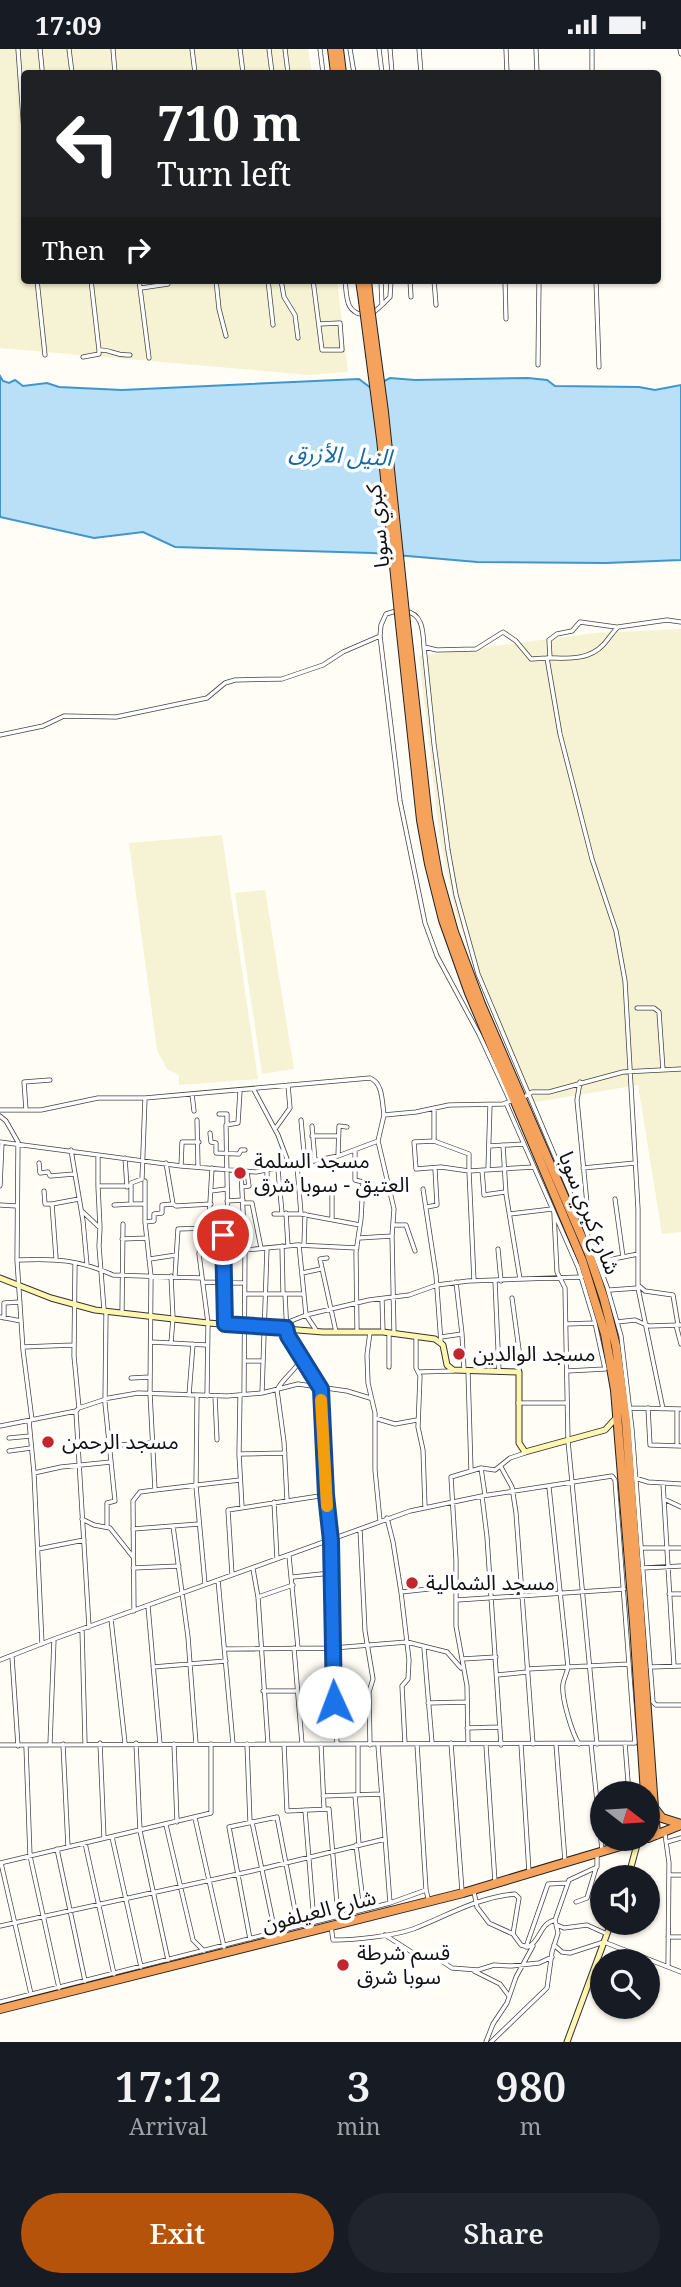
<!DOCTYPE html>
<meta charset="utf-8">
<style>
body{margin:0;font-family:"Noto Serif","Noto Sans Arabic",serif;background:#20242c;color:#f1f3f6;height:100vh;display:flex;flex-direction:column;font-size:26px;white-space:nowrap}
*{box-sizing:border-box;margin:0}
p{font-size:23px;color:#9ea1a6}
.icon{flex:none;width:38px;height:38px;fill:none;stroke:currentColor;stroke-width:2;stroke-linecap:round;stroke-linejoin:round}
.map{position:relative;height:1993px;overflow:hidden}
.drawer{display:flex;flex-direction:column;background:#171b24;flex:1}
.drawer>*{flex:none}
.banner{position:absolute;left:21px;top:21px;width:640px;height:214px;border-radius:7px;box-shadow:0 2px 5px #0004;background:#202124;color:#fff;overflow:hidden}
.needle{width:46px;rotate:107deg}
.controls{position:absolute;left:590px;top:1732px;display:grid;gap:14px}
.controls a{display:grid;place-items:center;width:70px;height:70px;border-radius:50%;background:#171b24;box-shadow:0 2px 5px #0004;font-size:35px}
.pin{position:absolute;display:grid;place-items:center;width:60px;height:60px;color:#fff;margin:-30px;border:4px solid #fff;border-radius:50%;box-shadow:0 2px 7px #0007}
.me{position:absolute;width:77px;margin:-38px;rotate:358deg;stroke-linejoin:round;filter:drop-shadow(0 0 5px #0008)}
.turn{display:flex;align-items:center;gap:24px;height:147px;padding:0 21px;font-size:32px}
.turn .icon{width:91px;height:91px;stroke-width:2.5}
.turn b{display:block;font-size:49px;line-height:60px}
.then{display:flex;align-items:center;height:66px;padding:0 21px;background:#0003;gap:14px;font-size:26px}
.eta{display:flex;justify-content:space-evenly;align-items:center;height:119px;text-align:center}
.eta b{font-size:42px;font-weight:600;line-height:49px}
.action{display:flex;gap:14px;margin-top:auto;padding:14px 21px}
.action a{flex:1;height:80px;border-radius:42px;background:#b45309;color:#fff;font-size:28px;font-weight:600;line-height:80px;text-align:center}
.action a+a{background:#20242c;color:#f1f3f6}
.status{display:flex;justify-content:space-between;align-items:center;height:49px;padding:0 35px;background:#171b24;direction:ltr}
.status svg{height:19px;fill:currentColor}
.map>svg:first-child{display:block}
.farmland{fill:#f6f3d4}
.water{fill:#b9e0f7;stroke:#3f96cf;stroke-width:2}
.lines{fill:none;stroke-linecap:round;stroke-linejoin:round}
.street-casing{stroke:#444;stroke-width:5}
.secondary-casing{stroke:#333;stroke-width:7}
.highway-casing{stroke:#222;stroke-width:10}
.street{stroke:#fff;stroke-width:3.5}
.secondary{stroke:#fff6b0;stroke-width:5}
.highway{stroke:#f5a25d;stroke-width:8}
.highway-bridge-casing{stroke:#222;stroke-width:10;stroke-linecap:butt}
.highway-bridge{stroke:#f5a25d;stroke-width:8}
.route-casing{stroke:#114b97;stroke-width:18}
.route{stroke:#1a73e8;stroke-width:12}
.slow{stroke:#f59e0b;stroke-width:12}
.poi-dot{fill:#c4262e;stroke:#fff;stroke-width:2.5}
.labels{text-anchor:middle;stroke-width:7;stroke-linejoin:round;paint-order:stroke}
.street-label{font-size:21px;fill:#111;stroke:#fff}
.poi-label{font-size:21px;fill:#111;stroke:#fff;text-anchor:start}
.water-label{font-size:23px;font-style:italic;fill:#1768a6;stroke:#fff}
</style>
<div class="status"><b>17:09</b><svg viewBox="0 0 49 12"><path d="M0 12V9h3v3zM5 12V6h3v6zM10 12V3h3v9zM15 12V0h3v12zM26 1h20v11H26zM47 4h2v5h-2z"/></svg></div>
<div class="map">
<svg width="681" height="1993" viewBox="0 0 681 1993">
<rect width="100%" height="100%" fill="#fffdf5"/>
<path class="farmland" d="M0 0H308L312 24H24V231H337L348 323 309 326 0 299Z
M681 580V1183L662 1185 638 1036 531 1054 518 1025 457 869 440 792 419 607 595 584Z
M222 786 258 1030 179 1036V1026L167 1020 157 1001 129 794Z
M265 841 294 1020 262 1025 235 844Z"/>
<path class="water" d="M0 327 3 332 9 334 15 331 23 337 47 334 59 338 122 341 359 330 371 339 390 329 415 331 528 329 547 331 555 337 639 338 655 341 681 336V511L606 514 477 513 373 504 175 498 143 483 94 489 0 468Z"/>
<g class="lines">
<defs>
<path id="street" d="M18 0 24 83
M40 0 42 20
M69 0 72 24
M113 0 115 24
M192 0 195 24
M240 0 243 24
M269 0 272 24
M285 0 288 24
M320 0 323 24
M350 0 354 24
M379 0 382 24
M390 0 392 24
M419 0 421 24
M506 0 507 24
M536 0 537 24
M592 0V24
M680 0 681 5
M37 231 45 306
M91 231 99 301
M139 231 149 309
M216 231 219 260 226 287
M268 231 273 276
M281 231 284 248 295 266 298 289
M313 231 322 301H342L340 274 319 275
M345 231C347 248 345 264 365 266
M410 231 411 248
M434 231 436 256
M505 231 506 270
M596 231 599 318
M141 239 168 235V231
M383 255 390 248 391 231
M373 264 382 256 381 231
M83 308 99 305V301C112 300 114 307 130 306
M538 316 539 231
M404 562C423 564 423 582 424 598L437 601 476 600 503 583 516 592 531 610 547 609
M380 587 400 752 425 874 437 907 479 985 510 1052
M424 598 434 695 448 801 456 846 478 925 583 1174 607 1238 621 1287 632 1380 653 1653 656 1656H681
M550 609 549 591 557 585 572 582 580 573 616 578
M0 686 43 677 64 667 116 668 207 649 225 634 235 631 282 630 323 616 343 603 380 587 381 576 386 565 396 562
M637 959H654L659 963 663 1021
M580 1033 577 1051 588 1165 583 1174
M254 1041 278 1086 290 1118
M192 1045 194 1062
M526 1047 532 1043H549L623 1023 681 1020
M506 1054 578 1218 595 1274 605 1320 567 1322
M434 1059V1092
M0 1061H41L98 1049H145L370 1029C383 1034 382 1053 384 1066L416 1063 449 1056 503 1055 514 1051
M26 1061 24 1033 50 1031
M219 1065H227V1075
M384 1066 378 1092 394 1160 392 1187 394 1285
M0 1067 6 1072 18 1093 17 1211 23 1301 32 1371
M197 1071 198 1118
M301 1071 305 1114
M312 1077 315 1112
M275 1080 290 1059 288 1036
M210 1084 211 1093 216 1094V1104L239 1105 241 1101H245
M312 1087H338
M0 1093 181 1117 256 1123 338 1107 378 1092
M503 1096 506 1145 520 1230
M489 1097 524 1095
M71 1101 83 1172 87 1216
M355 1101V1131L363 1133 361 1170 356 1203 357 1282
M98 1106V1137H130
M338 1107 339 1077 347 1078
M125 1109 127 1138
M39 1114 40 1124 48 1123 50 1127 74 1125
M166 1114 173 1155 176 1157 211 1155
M297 1116 301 1165
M181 1117 182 1093H199
M583 1119 635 1114
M488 1120 490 1056
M278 1121 282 1164
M482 1121 484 1146 505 1143
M267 1122V1146
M241 1123 245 1201 244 1345
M0 1137 2 1094
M242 1138 249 1137 247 1123
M299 1139H332V1169
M423 1140 436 1226 441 1294
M44 1142 45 1155H52L56 1209
M211 1142 226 1140
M363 1142 391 1143
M615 1150 623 1208
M227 1152 243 1151
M243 1154H252L261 1199
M52 1155 79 1150
M145 1155H131V1134L142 1130 145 1049
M0 1156 17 1157
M114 1156 131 1155
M427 1158 437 1156 435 1120
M83 1163 100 1179 98 1137
M286 1164 288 1197
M274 1165H301L360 1176
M510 1165 552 1160
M554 1165 557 1223 565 1239 568 1392 597 1695
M145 1173 154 1172V1165L162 1164V1156L173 1155
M393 1176H406L415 1202
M229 1178H244
M100 1179 99 1197 104 1261
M203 1179 199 1205 208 1274 207 1347
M207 1188 223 1186
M208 1188 212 1119
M359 1189 392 1187
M122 1190 147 1189
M299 1196 306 1266 316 1281
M304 1196 305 1165
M282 1197 283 1244
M223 1199H245
M498 1200 501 1232
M245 1201 297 1196 357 1199
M327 1209 320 1210 336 1283
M150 1210 176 1206
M18 1211C54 1209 80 1211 113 1226L202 1229
M598 1213 638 1205
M75 1215 74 1307 79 1359
M302 1224 321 1220
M175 1227 178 1180 208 1179
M474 1232 469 1122 441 1118 416 1120 414 1093 434 1092 469 1105V1122L534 1118
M495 1232 499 1322
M203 1233 245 1234
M638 1236 645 1242 673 1246 678 1276
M610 1241 638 1239
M245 1245H304
M285 1245 287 1285 321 1340 326 1446 331 1492 333 1630 337 1694
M512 1249 519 1301V1323
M382 1250 383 1283
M106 1262 105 1354 115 1452 107 1454V1478
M122 1264 123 1175
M0 1268 21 1272
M4 1269V1254L20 1253
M617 1273 635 1271 649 1277 681 1276
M286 1274 306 1266 369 1251 409 1246 437 1236 468 1232 582 1228
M225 1275 223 1186V1178H228L226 1076 238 1074 240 1042
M566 1275 595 1274
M676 1276 681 1295
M370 1283 367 1306 368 1334 375 1364V1421L380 1472
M462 1286 464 1320
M416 1287V1319L420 1327 418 1378 423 1401 425 1458
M441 1288 462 1285 456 1233
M151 1293 207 1296
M171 1294 173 1269 171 1227
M23 1298 73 1296
M245 1312H263
M389 1318V1285
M468 1322 471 1422
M419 1323 453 1322
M131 1329 150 1328
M262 1344 267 1199
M189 1346 193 1295
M240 1346 239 1405 242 1458
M197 1347 196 1437 205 1535
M215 1347 217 1391
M518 1354H567
M631 1359 681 1360
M648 1359 650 1396 681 1397
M663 1360 638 1239V1160L625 932 616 882 592 810 560 685 547 609C566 609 588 612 603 596 608 591 612 584 618 578L667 571 681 573
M677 1360V1396
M76 1363 89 1578
M375 1369 395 1375 417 1371
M29 1372 34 1424 42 1595
M0 1377 76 1362 79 1359 109 1349 138 1344 227 1347 262 1344 298 1335 347 1342 370 1349
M9 1389 30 1387
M110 1397 153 1393
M9 1402 31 1399
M239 1405 285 1404
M501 1418 512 1438 516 1464 533 1695
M481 1419 485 1446
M34 1424 61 1418 111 1413
M635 1429 648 1433 681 1435
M663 1434 674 1617
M549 1438 568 1618C567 1624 564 1629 563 1635 561 1648 572 1684 579 1695
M155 1441 240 1431
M482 1447 487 1488 501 1696
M664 1450 681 1458
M287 1451 284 1393 277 1341C283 1329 296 1321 302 1309
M274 1453 277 1510
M387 1469 393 1493 401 1543 456 1537
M82 1470 94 1476 110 1479 133 1508
M173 1477 188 1588 196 1695
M133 1480 199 1475
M360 1480 365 1582 373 1630 369 1643 370 1696
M641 1499H681
M38 1500 84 1491
M289 1507 298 1599
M133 1519 179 1517
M642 1519 681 1517
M253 1520 258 1548 268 1695
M232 1526 228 1461 326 1446
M293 1528 331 1524
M218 1531 233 1695
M401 1543 409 1611 408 1630 402 1637 405 1695
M669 1545H681
M258 1548 293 1536
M457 1551 624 1540
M148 1557 160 1695
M134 1562 133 1452 140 1443 155 1441 150 1344 151 1227 145 1173V1132
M111 1570 125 1694
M82 1580 85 1694
M294 1599 302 1695
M424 1599 432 1694
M224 1600 333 1599 407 1593 447 1603 461 1619
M12 1608 18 1697
M462 1610 496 1608
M0 1611 54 1590 410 1462 482 1447 612 1427 615 1431 635 1694
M153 1618 226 1612
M650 1618 681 1617
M527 1620 629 1615
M497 1626 527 1623
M333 1630 353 1629
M263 1642H296
M428 1654 467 1653
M467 1679 500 1678
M100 1694 104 1789
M136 1694 140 1782 168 1911
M451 1694 462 1842
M625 1694 629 1745
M50 1695 54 1590
M63 1695 68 1798
M174 1695 177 1773
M247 1695 250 1773
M284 1695 287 1762 329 1760 338 1867
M321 1695 324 1759
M417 1695 426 1841 429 1853
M468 1695 467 1637 456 1577V1511L451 1428 481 1419 495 1421 510 1409 525 1404
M521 1695 529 1823
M556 1695 565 1812
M591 1695 602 1801
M0 1696 635 1694
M358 1696V1746
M378 1696 390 1854
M486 1696 495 1833
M26 1697 30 1807 59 1939
M355 1746 359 1795
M323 1747 382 1745
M305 1761 314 1873
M195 1769 224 1898
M252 1773 275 1883
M166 1776 193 1891 204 1902
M665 1785 669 1814 668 1918
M112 1788 141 1918
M667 1793 681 1789
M85 1794 114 1925
M356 1796 364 1860
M57 1800 85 1932
M0 1814 211 1764V1695
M1 1814 31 1945
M669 1826H681
M474 1843 477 1858 489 1874 513 1885 521 1896 528 1898C541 1892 539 1875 555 1871L569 1831 597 1818V1805
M576 1853 587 1849 596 1819
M557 1876 564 1879 587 1876 607 1885
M0 1877 261 1820 385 1790
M331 1877 333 1891C355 1891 393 1887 413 1880 449 1866 475 1849 515 1845L519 1849 513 1885
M385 1886 421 1909 425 1911 437 1909 452 1919 478 1921 494 1916 511 1917 539 1914 552 1908
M668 1888H681
M250 1890 229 1778 277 1768 298 1877
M554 1896 562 1903 570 1904 604 1893 681 1923
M526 1898 548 1835 567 1834
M474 1922 500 1935 509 1947
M0 1953 390 1854 426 1841
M486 1993 493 1975 507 1954 516 1928 533 1897
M491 1993 547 1939 552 1903 558 1884 555 1871"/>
<path id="secondary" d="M0 1229 51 1249 95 1261 208 1274 323 1283H383L435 1290 443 1296 447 1316 453 1321 519 1323V1394L525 1403 605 1381 617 1368
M628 1829 638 1792
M567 1993 611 1874"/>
<path id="highway" d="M332 0 335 24
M339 0 342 24
M360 231 363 252
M367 231 369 251
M406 574 428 769 438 826 454 883 481 955 589 1205 604 1250 616 1297 626 1372 656 1786
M400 575 421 771 429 815 443 871 469 944 582 1211 605 1285 615 1341 634 1574 645 1745
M655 1760 662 1769 681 1775
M648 1762 651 1788
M648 1789 681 1776
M0 1960 463 1844 644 1790"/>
</defs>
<use href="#street" class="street-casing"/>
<use href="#secondary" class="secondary-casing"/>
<use href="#highway" class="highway-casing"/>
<use href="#street" class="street"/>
<use href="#secondary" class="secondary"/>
<use href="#highway" class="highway"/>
<defs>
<path id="highway-bridge" d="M369 251 384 363 406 574
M363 252 381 390 400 575"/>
</defs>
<use href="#highway-bridge" class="highway-bridge-casing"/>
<use href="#highway-bridge" class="highway-bridge"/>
</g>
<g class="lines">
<defs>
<path id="route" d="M223 1186 225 1275 286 1279 288 1287 321 1340 326 1446 331 1492 334 1653"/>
</defs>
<use href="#route" class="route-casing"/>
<use href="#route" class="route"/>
<path class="slow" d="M321 1351 327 1457"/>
</g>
<g class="poi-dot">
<circle cx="240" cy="1124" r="7"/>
<circle cx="459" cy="1305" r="7"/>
<circle cx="48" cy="1393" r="7"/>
<circle cx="412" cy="1534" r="7"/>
<circle cx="343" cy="1916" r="7"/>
</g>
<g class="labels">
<g class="street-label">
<text transform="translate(378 477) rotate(-96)" y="7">كبري سوبا</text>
<text transform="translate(589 1164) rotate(68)" y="7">شارع كبري سوبا</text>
<text transform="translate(319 1862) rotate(-14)" y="7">شارع العيلفون</text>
</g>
<g class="poi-label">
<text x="254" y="1119">مسجد السلمة<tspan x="254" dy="24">العتيق - سوبا شرق</tspan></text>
<text x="473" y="1312">مسجد الوالدين</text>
<text x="62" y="1400">مسجد الرحمن</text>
<text x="426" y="1541">مسجد الشمالية</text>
<text x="357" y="1911">قسم شرطة<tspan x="357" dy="24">سوبا شرق</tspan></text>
</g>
<g class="water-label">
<text transform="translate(340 406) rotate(3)" y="8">النيل الأزرق</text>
</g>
</g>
</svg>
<div class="controls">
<a><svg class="needle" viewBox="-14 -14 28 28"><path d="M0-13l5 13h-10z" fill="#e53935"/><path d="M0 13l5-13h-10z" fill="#9ea1a6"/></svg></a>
<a><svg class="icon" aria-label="sound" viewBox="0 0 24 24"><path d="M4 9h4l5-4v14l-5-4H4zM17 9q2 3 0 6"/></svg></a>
<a><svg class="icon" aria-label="search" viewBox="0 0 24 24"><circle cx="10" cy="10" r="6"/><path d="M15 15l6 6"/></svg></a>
</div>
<div class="pin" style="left:223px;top:1186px;background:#d93025"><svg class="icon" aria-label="arrive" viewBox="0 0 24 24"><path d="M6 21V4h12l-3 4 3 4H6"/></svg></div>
<svg class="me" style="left:334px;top:1653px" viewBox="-20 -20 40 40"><circle r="19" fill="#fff"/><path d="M0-13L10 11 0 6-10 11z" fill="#1a73e8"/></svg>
<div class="banner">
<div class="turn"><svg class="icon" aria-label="left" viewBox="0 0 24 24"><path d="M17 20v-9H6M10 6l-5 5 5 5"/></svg><div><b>710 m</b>Turn left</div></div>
<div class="then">Then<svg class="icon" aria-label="right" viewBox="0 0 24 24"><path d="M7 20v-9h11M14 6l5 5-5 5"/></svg></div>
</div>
</div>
<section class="drawer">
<div class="eta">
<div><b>17:12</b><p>Arrival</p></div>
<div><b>3</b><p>min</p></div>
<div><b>980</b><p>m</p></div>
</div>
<div class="action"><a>Exit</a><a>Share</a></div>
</section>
